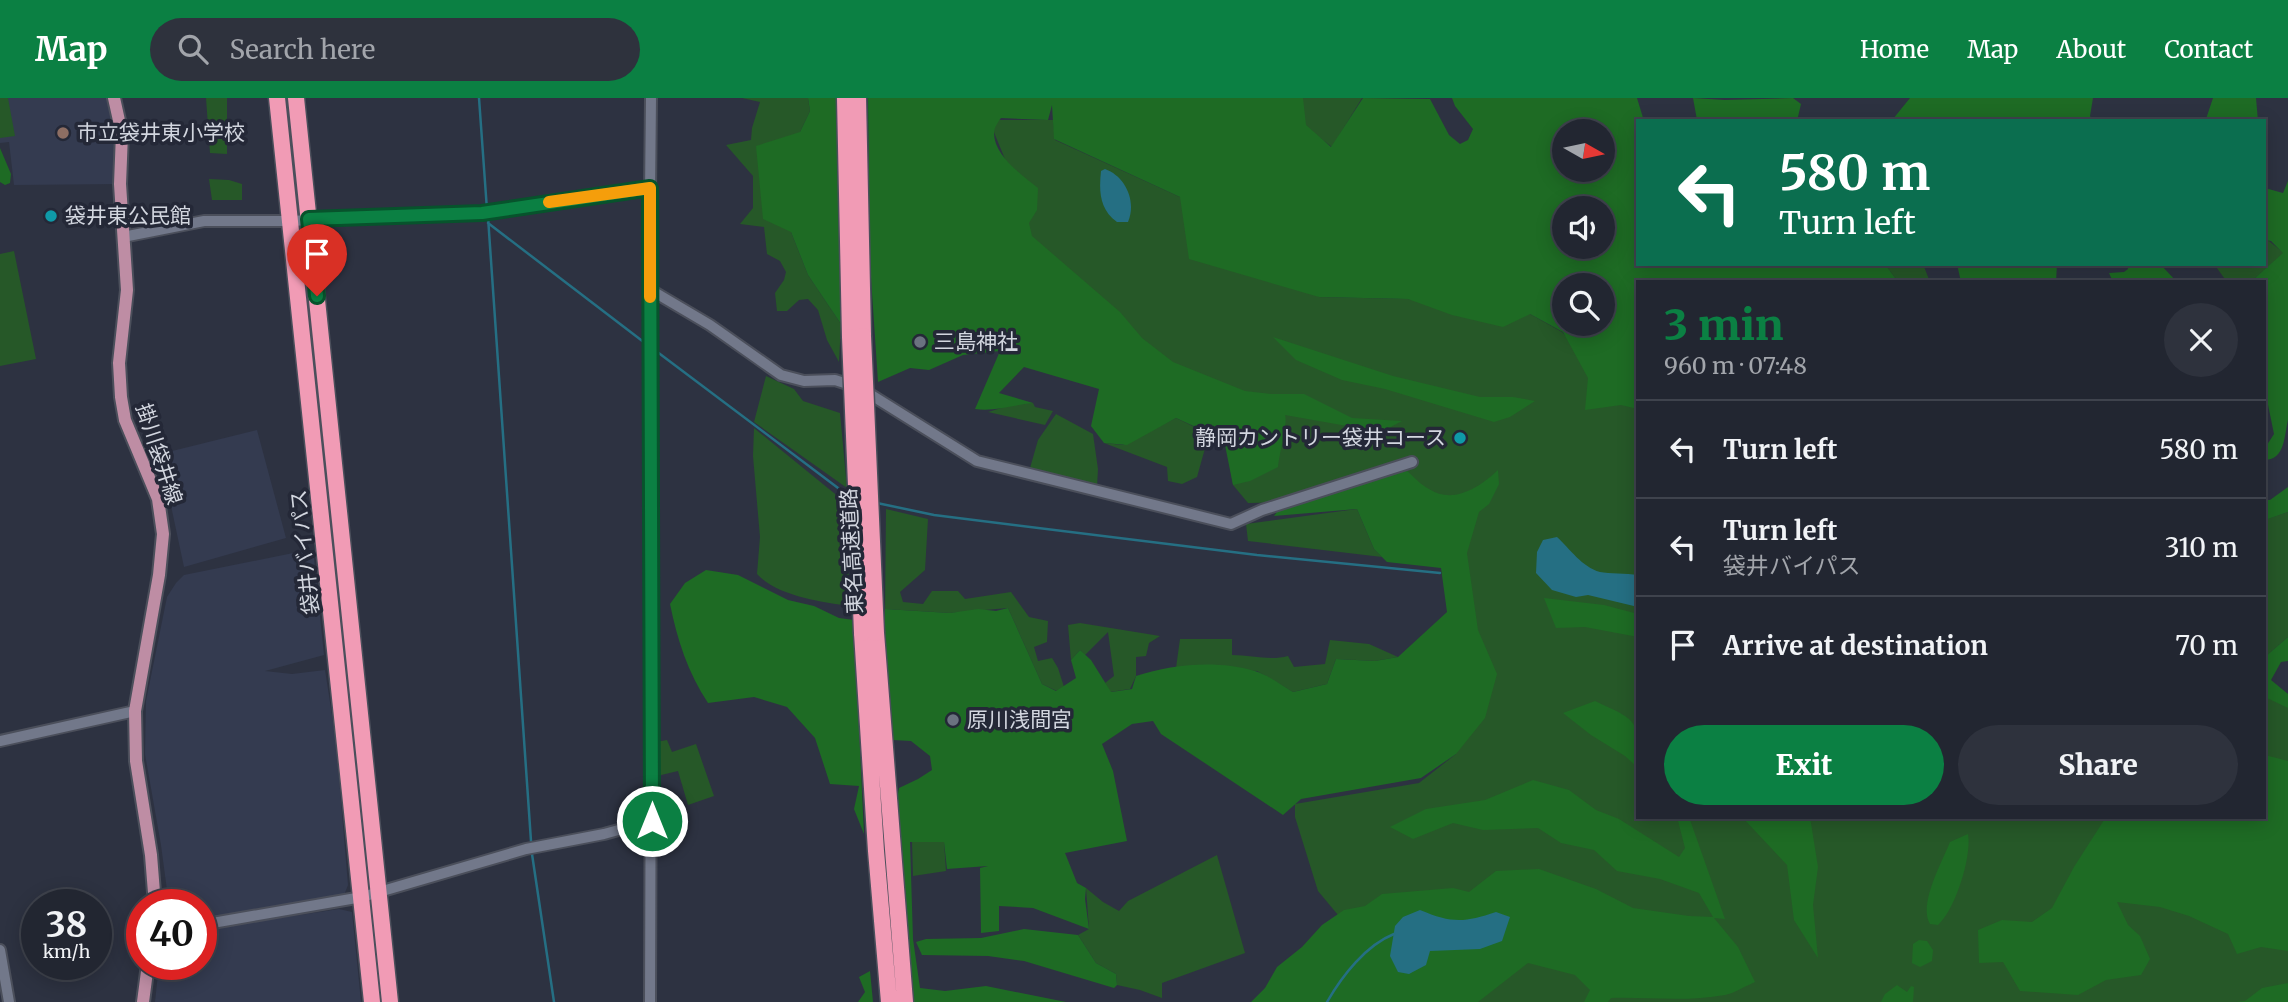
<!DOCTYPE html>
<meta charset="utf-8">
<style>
body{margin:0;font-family:Merriweather,"Noto Sans JP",serif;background:#2e323d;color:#f1f3f6;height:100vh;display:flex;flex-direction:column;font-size:26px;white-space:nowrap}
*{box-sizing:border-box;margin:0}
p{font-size:23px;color:#a2a5ab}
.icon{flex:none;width:38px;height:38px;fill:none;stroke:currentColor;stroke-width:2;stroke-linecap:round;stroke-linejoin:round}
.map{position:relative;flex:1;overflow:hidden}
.drawer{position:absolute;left:1636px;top:182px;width:630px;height:539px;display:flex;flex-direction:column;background:#222631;border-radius:0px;box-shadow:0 4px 18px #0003,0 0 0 2px #3f434d}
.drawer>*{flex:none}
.hud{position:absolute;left:1636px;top:21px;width:630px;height:147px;border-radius:0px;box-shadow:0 4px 18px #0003,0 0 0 2px #3f434d;background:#0b6e4f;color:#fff;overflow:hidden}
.needle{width:46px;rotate:99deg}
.fabs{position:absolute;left:1552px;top:21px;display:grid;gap:14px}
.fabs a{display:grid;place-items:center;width:63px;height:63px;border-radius:50%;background:#222631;box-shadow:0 4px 18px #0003,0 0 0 2px #3f434d;font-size:35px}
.speed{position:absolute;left:21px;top:791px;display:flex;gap:14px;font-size:35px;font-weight:700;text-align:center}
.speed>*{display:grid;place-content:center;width:91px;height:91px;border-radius:50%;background:#222631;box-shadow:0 4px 18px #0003,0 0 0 2px #3f434d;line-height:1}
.speed small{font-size:18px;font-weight:400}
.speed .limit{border:10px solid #d22;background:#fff;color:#111}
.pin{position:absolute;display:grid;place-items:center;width:60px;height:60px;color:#fff;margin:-72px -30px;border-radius:50% 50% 50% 0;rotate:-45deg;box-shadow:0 0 7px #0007}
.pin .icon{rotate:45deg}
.me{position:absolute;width:77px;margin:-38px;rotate:0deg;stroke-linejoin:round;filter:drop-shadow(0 0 5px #0008)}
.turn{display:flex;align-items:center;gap:24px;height:147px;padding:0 28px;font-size:32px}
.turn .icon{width:91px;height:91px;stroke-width:2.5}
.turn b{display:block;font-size:49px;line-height:60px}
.round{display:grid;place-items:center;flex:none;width:74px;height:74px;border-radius:37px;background:#2e323d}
.head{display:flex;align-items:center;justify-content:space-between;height:119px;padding:0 28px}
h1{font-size:42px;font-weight:800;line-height:52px;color:#0b8043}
.action{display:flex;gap:14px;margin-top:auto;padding:14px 28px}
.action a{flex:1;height:80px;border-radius:42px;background:#0b8043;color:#fff;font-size:28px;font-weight:800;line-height:80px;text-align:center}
.action a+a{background:#2e323d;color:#f1f3f6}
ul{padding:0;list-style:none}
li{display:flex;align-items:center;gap:21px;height:98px;padding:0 28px;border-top:2px solid #3f434d}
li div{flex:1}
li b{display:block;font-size:26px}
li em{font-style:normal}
header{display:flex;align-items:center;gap:42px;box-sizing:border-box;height:98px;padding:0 35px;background:#0b8043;color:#fff}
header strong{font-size:33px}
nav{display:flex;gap:38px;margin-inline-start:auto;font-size:24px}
.search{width:490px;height:63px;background:#2e323d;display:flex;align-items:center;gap:18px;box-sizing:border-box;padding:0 24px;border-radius:38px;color:#a2a5ab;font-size:26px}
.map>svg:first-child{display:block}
.built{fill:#343b50}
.green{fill:#265828}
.forest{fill:#1e6b24;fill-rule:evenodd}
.water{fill:#256f83}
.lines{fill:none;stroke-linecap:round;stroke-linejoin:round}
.stream{stroke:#256f83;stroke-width:2.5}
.minor-casing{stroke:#4b4f5b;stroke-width:14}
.major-casing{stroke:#4b4f5b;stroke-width:16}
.highway-casing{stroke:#4b4f5b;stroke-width:19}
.minor{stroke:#72788a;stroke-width:10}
.major{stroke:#be8da4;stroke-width:12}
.highway{stroke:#f19bb5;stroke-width:16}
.highway-bridge-casing{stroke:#4b4f5b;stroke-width:19;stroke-linecap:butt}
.highway-bridge{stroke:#f19bb5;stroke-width:16}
.route-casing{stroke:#07532c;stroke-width:18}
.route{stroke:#0b8043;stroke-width:12}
.slow{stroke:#f59e0b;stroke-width:12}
.education-dot{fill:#8d6e63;stroke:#242837;stroke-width:2.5}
.culture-dot{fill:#0f9aa8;stroke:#242837;stroke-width:2.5}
.worship-dot{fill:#6b7280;stroke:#242837;stroke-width:2.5}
.labels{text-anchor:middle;stroke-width:7;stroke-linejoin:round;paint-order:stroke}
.poi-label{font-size:21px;fill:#d2d6df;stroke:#242837;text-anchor:start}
.street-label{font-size:21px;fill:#d2d6df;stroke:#242837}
</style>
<header>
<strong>Map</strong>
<div class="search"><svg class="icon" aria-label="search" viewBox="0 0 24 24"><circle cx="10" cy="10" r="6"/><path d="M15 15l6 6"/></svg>Search here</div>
<nav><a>Home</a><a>Map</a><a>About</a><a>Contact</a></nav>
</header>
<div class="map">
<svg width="2288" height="904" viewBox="0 0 2288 904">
<rect width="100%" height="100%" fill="#2d3241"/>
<path class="built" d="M0 0H113L120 86 14 87 9 44 0 45Z
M257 332 286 440 184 469 160 356Z
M313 451 324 557 265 573 292 576 325 572 336 643 348 787 344 797 201 822V807H169L161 747 145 656 146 603 167 499 176 485 184 477Z
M339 811 352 814 361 904H155L159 866H201V832Z"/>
<path class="green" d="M0 0H8L15 38 0 40Z
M206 0H227V56L210 55Z
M742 0H808L810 13 800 34 791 134 808 177 841 226 839 264 827 242 818 212 808 201 799 202 787 213H777L775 195 784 182 786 174 780 163 767 156 764 129 740 126 753 110V78L726 47 751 42 752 30 760 4Z
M1302 0H1362L1332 49 1304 28Z
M989 22H1053L1055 42 1180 99 1319 199 1408 201 1530 216 1562 234 1638 311V719H2264L2265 582 2288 596V902L2277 904H1377L1343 823 1318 793 1295 719V706L1419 685 1456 656 1452 417 1289 404 1248 405 1233 387 1223 328 998 110 1009 71Z
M209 81 229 82 242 86V102H212Z
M2265 140 2284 155 2255 180 2227 184 2214 166H2264Z
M14 153 36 261 0 268V156Z
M1885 166H1923L1930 184H1898Z
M766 278 794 291 803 303 840 315 847 390 754 324Z
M1021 304 1033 305 1035 309 1053 313 1045 327 988 314Z
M1056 316 1093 336 1098 371 1097 389 1030 370 1038 342Z
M1176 320 1209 336 1197 379 1182 386 1168 383 1167 369 1104 345 1123 347Z
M754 330 845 404 850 508C821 504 777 498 757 476L760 439 753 358Z
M886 411 928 421 925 472 900 494 903 504 923 506 932 493H958L965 501 1011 494 1029 519 1048 523 1047 544 1034 549 1038 563 1052 560 1058 570 1064 589 1057 593 1042 586 1008 510 950 515 885 511Z
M1357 411 1374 451 1382 459 1248 443 1246 426Z
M2288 414V539L2265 559 2264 422Z
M1080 525 1160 538 1149 545 1146 558 1136 559V578L1130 591 1110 594 1105 585 1114 578 1108 534 1085 557 1080 552 1071 562 1068 527Z
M1180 541H1232V557C1251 557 1270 563 1288 558L1294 569 1325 566 1330 542 1369 546 1398 559 1375 563 1336 561 1327 586 1293 594 1257 573 1176 570Z
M667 642 672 654 696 646 714 698 688 707 678 673 657 678 656 644Z
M912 743 944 744 946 773 913 778Z
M1217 757 1245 855 1162 885V900L1140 892 1117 887 1116 876 1096 865 1078 837 1089 831 1086 790 1103 804 1119 813 1128 803Z"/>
<path class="forest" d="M808 0H843L844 213 841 226 808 177 791 134 763 121 756 48 800 34 810 13Z
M868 0H1303L1306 27 1331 49 1363 0 1430 1 1449 37 1460 46 1468 42 1473 31 1455 8 1452 0H1637L1644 23H1638V166H1885L1898 184H1638V311L1621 307 1585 312 1588 280 1563 234 1530 216 1503 229 1452 217 1408 201 1319 199 1189 161 1180 99 1054 41 1052 7 1048 22 1001 20C998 24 994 30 994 35 994 58 1022 77 1038 90L1037 112 1029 125 1032 138 1120 214 1142 240 1173 264 1245 293 1271 296H1304L1352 320 1402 323 1381 334 1285 317C1288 324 1279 357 1278 369L1250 383 1233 387 1224 342 1176 320 1127 347 1104 345 1091 328 1099 291 1024 269 999 295 1033 305C1013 307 994 314 975 311L1000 253 963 257 929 272 910 270 878 284 870 165ZM1564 33H1603V72H1564ZM1564 110H1603V149H1564ZM1564 187H1603V226H1564Z
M1693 0 1725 2 1793 0 1801 6 1797 23H1707L1697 22Z
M1910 0H2093L2090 18 2093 23H1895L1893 21Z
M2213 0H2256L2258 23H2200L2206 21Z
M0 50 11 76 10 85 5 87 0 84Z
M2288 83V322C2284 339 2285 361 2265 362V350L2274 336 2266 297 2264 184H2238L2255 180 2283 155 2271 143 2265 142V90L2283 95Z
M1957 166H2057L2056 184H1961Z
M2128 166H2160L2177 184H2113L2109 175 2124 174 2128 171Z
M1273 239 1393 278 1480 299H1513L1535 303 1510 319 1494 324 1385 291 1342 282 1296 262Z
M1498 372 1499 386 1489 406 1479 414 1467 455 1478 532 1497 576 1485 620 1456 656 1421 680 1301 701 1283 717 1161 636 1153 623 1132 626 1102 646 1113 673 1127 743 1065 755 1077 785 1086 790 1085 801 1089 831 1033 810 999 808V833L981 835 980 770 988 768 947 771 944 744H910L913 841 920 890 945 893 986 888 1066 904H913L897 701 899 690 918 681 932 672 930 658 911 643 893 642 883 551 885 511 950 515 978 511 996 513 1008 510 1042 586 1056 593 1076 580 1071 562 1080 552 1091 562 1111 594 1132 591 1136 578C1173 566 1217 562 1255 573 1268 577 1281 587 1293 594L1327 586 1336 561 1375 563 1398 559 1447 514 1441 470 1387 464 1374 451 1357 411 1274 418 1279 411 1347 386 1407 373C1414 379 1421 387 1429 391 1453 407 1480 389 1498 372Z
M2288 389V414L2265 422V402H2270Z
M706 472 738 477 788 502 814 508 839 520 854 522 864 736 854 711 859 688 830 686 815 640 787 609 754 599 708 605C688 575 677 541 670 506L685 485Z
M1544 500 1604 507 1638 516V539L1585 529 1556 530Z
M2288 539V563L2281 564 2271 582 2288 596V610L2265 599 2264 557 2266 558Z
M1595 603C1640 624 1638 621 1638 670L1625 658 1591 637 1563 615Z
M2265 657 2288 663V853L2261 849 2237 856 2228 836 2189 818 2160 809 2117 804 2128 827 2140 838 2150 861 2141 877 2106 882 2078 897 2020 893 2003 864 1979 865 1978 832 2002 822 2032 824 2052 810 2074 769 2106 719H2264Z
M1533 682 1569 692 1596 712 1619 721 1679 759 1685 750 1677 719H1689L1725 821 1714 820 1738 849 1755 884C1745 888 1735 895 1725 897 1687 904 1649 899 1611 900L1608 904H1584L1590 892 1575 877 1528 865 1478 904H1251L1265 890 1277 869 1302 849 1322 827 1344 812 1365 808 1382 796 1453 790 1469 794 1496 773 1539 771 1596 791 1633 810 1689 818 1713 819 1699 795 1660 781 1617 773 1594 752 1561 745 1538 730 1483 732 1453 725 1413 741 1390 729 1426 711 1485 702Z
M1742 719H1810L1818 769 1813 807 1818 860 1794 822 1787 767Z
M1968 736C1972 759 1955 812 1938 827L1930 826C1918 807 1942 764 1950 744Z
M1024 831 1078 837 1096 865 1116 876 1117 887 1114 890 1024 863 988 858 922 857 916 844 926 841 981 840Z
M1919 842 1927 843 1933 852 1932 863 1920 869 1912 865 1913 846Z
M870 873 873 904H858L865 894 859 879Z
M2288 885V904H2236L2245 903 2262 890Z
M1897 887 1907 894 1911 888 1914 889 1913 904H1881L1885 896Z"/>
<path class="water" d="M1105 71C1125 78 1137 103 1128 124H1117C1099 111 1099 92 1101 73Z
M1557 439C1570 451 1582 469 1600 474 1609 476 1626 475 1638 477V509L1588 497 1576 499 1552 492 1536 475 1537 454 1543 442Z
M1420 812C1451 825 1464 825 1496 814L1510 819 1502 843 1480 851 1430 853 1426 867 1409 876 1398 874 1390 858 1395 828 1403 819Z"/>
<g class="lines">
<path class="stream" d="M479 0 487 112
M488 119 531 743
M488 125 645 245
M656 253 850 399
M877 405 934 417 1257 457 1440 475
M532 756 554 904
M1327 904C1342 878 1366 847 1394 836"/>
<defs>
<path id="minor" d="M123 139 204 123H289L482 115 650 90
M649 191 710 227 781 277 804 283 835 282 860 290 977 363 1231 426 1262 412 1412 364
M0 643 135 613
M201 827 362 799 526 751 604 736 651 723
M0 852 9 904
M650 904 652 310 649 191 651 0"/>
<path id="major" d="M114 0 122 36 120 86 127 192 119 265 121 299 125 322 158 401 163 436 159 477 135 613 136 663 151 757 155 807
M143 904 148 866"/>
<path id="highway" d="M277 0 372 904
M296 0 390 904
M845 0 850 239
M858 0 863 238
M862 535 876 753 889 904
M876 535 905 904"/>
</defs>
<use href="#minor" class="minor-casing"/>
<use href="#major" class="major-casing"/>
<use href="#highway" class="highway-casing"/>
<use href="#minor" class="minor"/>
<use href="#major" class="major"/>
<use href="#highway" class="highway"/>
<defs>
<path id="highway-bridge" d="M863 238 876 535
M850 239 862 535"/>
</defs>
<use href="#highway-bridge" class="highway-bridge-casing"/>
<use href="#highway-bridge" class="highway-bridge"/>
</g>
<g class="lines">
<defs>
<path id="route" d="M317 198 309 121 482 115 650 90 652 723"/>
</defs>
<use href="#route" class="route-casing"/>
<use href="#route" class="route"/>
<path class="slow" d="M549 104 650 90V199"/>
</g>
<circle class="education-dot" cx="63" cy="35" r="7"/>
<g class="culture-dot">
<circle cx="51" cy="118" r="7"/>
<circle cx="1460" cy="340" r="7"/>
</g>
<g class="worship-dot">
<circle cx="920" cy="244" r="7"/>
<circle cx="953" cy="622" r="7"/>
</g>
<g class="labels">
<g class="poi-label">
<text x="77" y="42">市立袋井東小学校</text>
<text x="65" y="125">袋井東公民館</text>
<text x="934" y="251">三島神社</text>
<text x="1446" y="347" text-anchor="end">静岡カントリー袋井コース</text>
<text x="967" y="629">原川浅間宮</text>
</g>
<g class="street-label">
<text transform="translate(159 356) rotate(72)" y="7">掛川袋井線</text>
<text transform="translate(852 453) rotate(-93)" y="7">東名高速道路</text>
<text transform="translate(305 454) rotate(-96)" y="7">袋井バイパス</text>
</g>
</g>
</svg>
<div class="fabs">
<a><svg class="needle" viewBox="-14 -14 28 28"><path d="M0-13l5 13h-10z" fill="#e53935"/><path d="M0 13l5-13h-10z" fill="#a2a5ab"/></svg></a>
<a><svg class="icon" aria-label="sound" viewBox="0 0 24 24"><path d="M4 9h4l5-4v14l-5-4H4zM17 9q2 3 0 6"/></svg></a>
<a><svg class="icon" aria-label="search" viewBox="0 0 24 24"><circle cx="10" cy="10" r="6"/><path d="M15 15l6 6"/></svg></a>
</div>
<div class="speed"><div>38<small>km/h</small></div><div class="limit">40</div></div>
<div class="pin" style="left:317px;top:198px;background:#d93025"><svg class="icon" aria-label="arrive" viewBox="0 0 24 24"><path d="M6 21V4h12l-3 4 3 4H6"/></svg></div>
<svg class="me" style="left:652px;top:723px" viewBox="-20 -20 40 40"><circle r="17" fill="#0b8043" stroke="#fff" stroke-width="3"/><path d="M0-11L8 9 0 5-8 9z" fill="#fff"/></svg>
<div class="hud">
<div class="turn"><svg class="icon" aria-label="left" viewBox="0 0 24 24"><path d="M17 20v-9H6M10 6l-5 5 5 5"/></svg><div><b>580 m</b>Turn left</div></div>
</div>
<section class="drawer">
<div class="head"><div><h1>3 min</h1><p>960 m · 07:48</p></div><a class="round"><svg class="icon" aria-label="close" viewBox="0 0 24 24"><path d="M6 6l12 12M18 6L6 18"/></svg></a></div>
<ul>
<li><svg class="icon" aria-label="left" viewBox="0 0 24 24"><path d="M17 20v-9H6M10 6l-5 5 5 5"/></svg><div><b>Turn left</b></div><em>580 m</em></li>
<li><svg class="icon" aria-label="left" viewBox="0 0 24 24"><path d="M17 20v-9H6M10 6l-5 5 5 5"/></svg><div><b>Turn left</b><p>袋井バイパス</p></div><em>310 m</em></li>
<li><svg class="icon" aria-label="arrive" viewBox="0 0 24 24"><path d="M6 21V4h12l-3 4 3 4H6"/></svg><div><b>Arrive at destination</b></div><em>70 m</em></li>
</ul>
<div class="action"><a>Exit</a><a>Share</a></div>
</section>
</div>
